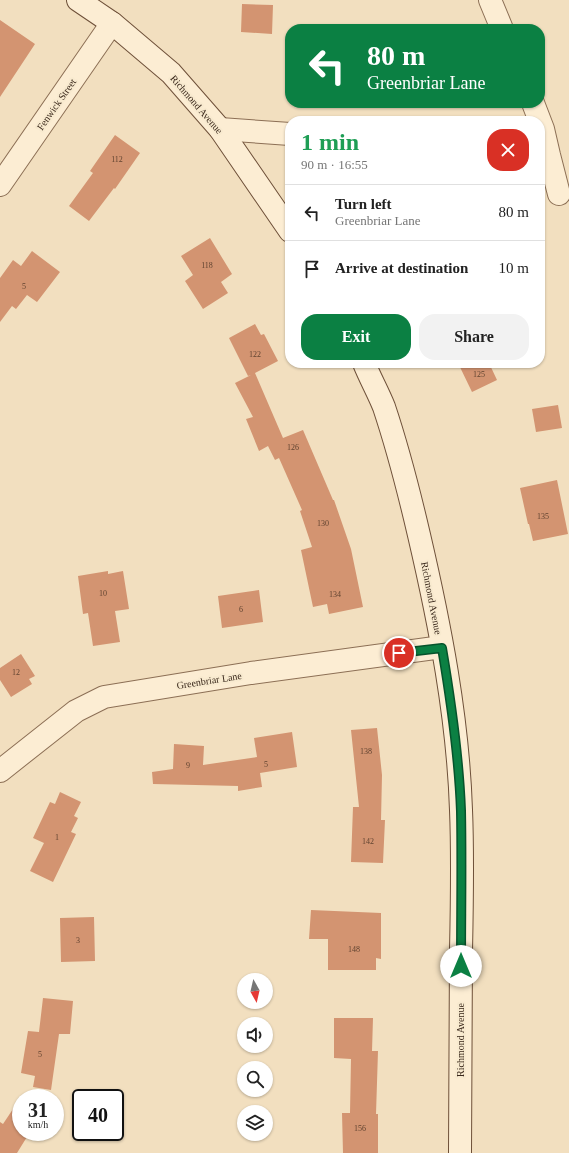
<!DOCTYPE html>
<meta charset="utf-8">
<style>
body{margin:0;font-family:"Times New Roman",serif;background:#f2f2f2;color:#222;height:100vh;display:flex;flex-direction:column;font-size:15px;white-space:nowrap}
*{box-sizing:border-box;margin:0}
p{font-size:13px;color:#767676}
.icon{flex:none;width:22px;height:22px;fill:none;stroke:currentColor;stroke-width:2;stroke-linecap:round;stroke-linejoin:round}
.map{position:relative;flex:1;overflow:hidden}
.side{position:absolute;left:285px;top:116px;width:260px;height:252px;display:flex;flex-direction:column;background:#fff;border-radius:16px;box-shadow:0 1px 3px #0004}
.side>*{flex:none}
.hud{position:absolute;left:285px;top:24px;width:260px;height:84px;border-radius:16px;box-shadow:0 1px 3px #0004;background:#0b8043;color:#fff;overflow:hidden}
.needle{width:26px;rotate:172deg}
.tools{position:absolute;left:237px;top:973px;display:grid;gap:8px}
.tools a{display:grid;place-items:center;width:36px;height:36px;border-radius:50%;background:#fff;box-shadow:0 1px 3px #0004;font-size:20px}
.speed{position:absolute;left:12px;top:1089px;display:flex;gap:8px;font-size:20px;font-weight:700;text-align:center}
.speed>*{display:grid;place-content:center;width:52px;height:52px;border-radius:50%;background:#fff;box-shadow:0 1px 3px #0004;line-height:1}
.speed small{font-size:10px;font-weight:400}
.speed .limit{border:2px solid #111;border-radius:6px;background:#fff;color:#111}
.pin{position:absolute;display:grid;place-items:center;width:34px;height:34px;color:#fff;margin:-17px;border:2px solid #fff;border-radius:50%;box-shadow:0 1px 4px #0007}
.me{position:absolute;width:44px;margin:-22px;rotate:0deg;stroke-linejoin:round;filter:drop-shadow(0 0 3px #0008)}
.turn{display:flex;align-items:center;gap:14px;height:84px;padding:0 16px;font-size:18px}
.turn .icon{width:52px;height:52px;stroke-width:2.5}
.turn b{display:block;font-size:28px;line-height:34px}
.round{display:grid;place-items:center;flex:none;width:42px;height:42px;border-radius:16px;background:#f2f2f2}
.head{display:flex;align-items:center;justify-content:space-between;height:68px;padding:0 16px}
h1{font-size:24px;font-weight:600;line-height:30px;color:#1e9e55}
.primary-button{display:flex;gap:8px;margin-top:auto;padding:8px 16px}
.primary-button a{flex:1;height:46px;border-radius:16px;background:#0b8043;color:#fff;font-size:16px;font-weight:600;line-height:46px;text-align:center}
.primary-button a+a{background:#f2f2f2;color:#222}
ul{padding:0;list-style:none}
li{display:flex;align-items:center;gap:12px;height:56px;padding:0 16px;border-top:1px solid #e0e0e0}
li div{flex:1}
li b{display:block;font-size:15px}
li em{font-style:normal}
.map>svg:first-child{display:block}
.building{fill:#d39471}
.lines{fill:none;stroke-linecap:round;stroke-linejoin:round}
.street-casing{stroke:#8c6f55;stroke-width:24}
.secondary-casing{stroke:#6e5039;stroke-width:24}
.street{stroke:#fcedd3;stroke-width:22}
.secondary{stroke:#fcedd3;stroke-width:22}
.route-casing{stroke:#07532c;stroke-width:10}
.route{stroke:#0b8043;stroke-width:7}
.labels{text-anchor:middle;stroke-width:4;stroke-linejoin:round;paint-order:stroke}
.number-label{font-size:8px;fill:#604330}
.street-label{font-size:10px;fill:#3a281b;stroke:#f8eacf}
</style>
<div class="map">
<svg width="569" height="1153" viewBox="0 0 569 1153">
<rect width="100%" height="100%" fill="#f2dfbf"/>
<path class="building" d="M242 4 273 5 272 34 241 32Z
M0 20 35 44 0 97Z
M115 135 140 153 115 189 114 188 89 221 69 206 93 173 90 171Z
M210 238 232 274 221 282 228 293 203 309 185 281 193 275 181 256Z
M32 251 60 272 37 302 27 295 16 309 12 306 0 322V278L13 260 21 266Z
M255 324 261 335 264 334 278 361 255 373 283 438 303 430 333 500H334L351 549 363 607 329 614 327 604 313 607 301 550 312 547 300 511 302 510 279 458 275 460 268 446 259 451 246 419 253 417 235 383 251 375 248 376 229 338Z
M458 363H489L497 380 472 392Z
M558 405 562 428 536 432 532 409Z
M557 480 568 534 533 541 529 524H528L520 488Z
M108 571V574L123 571 129 609 115 611 120 642 93 646 88 613 83 614 78 576Z
M259 590 263 622 222 628 218 596Z
M21 654 35 676 29 679 32 684 11 697 0 680V668Z
M377 728 382 775 381 820H385L383 863 351 862 353 807H359L351 730Z
M292 732 297 767 260 773 262 787 238 791V786L153 784 152 772 173 769 174 744 204 746 203 765 257 757 254 738Z
M60 792 81 802 74 816 78 818 71 832 76 834 53 882 30 871 44 843 33 838 50 802 55 804Z
M311 910 381 913V959L376 958V970H328V939H309Z
M94 917 95 961 61 962 60 918Z
M43 998 73 1001 70 1034H59L51 1090 33 1087 35 1076 21 1073 28 1031 39 1032Z
M334 1018H373L372 1051H378L376 1114H378V1153H343L342 1113H350L351 1059 334 1058Z
M21 1097V1132H30L17 1153H0V1122L3 1124Z"/>
<g class="lines">
<defs>
<path id="street" d="M490 0 502 29
M533 103 543 129 549 155 559 194
M220 129 290 134
M0 185 112 23
M0 771 76 711 104 697 251 673 442 647"/>
<path id="secondary" d="M78 0 112 23 171 73 220 129 290 231
M364 363C370 378 378 392 384 407 398 449 409 492 419 535 440 625 458 718 461 810 463 857 462 904 461 951 461 1019 460 1086 460 1153"/>
</defs>
<use href="#street" class="street-casing"/>
<use href="#secondary" class="secondary-casing"/>
<use href="#street" class="street"/>
<use href="#secondary" class="secondary"/>
</g>
<g class="lines">
<defs>
<path id="route" d="M399 653 442 648C451 701 459 756 461 811 462 862 461 914 461 966"/>
</defs>
<use href="#route" class="route-casing"/>
<use href="#route" class="route"/>
</g>
<g class="labels">
<g class="number-label">
<text x="117" y="162">112</text>
<text x="207" y="268">118</text>
<text x="24" y="289">5</text>
<text x="255" y="357">122</text>
<text x="479" y="377">125</text>
<text x="293" y="450">126</text>
<text x="543" y="519">135</text>
<text x="323" y="526">130</text>
<text x="103" y="596">10</text>
<text x="335" y="597">134</text>
<text x="241" y="612">6</text>
<text x="16" y="675">12</text>
<text x="366" y="754">138</text>
<text x="266" y="767">5</text>
<text x="188" y="768">9</text>
<text x="57" y="840">1</text>
<text x="368" y="844">142</text>
<text x="78" y="943">3</text>
<text x="354" y="952">148</text>
<text x="40" y="1057">5</text>
<text x="360" y="1131">156</text>
</g>
<g class="street-label">
<text transform="translate(56 104) rotate(-55)" y="4">Fenwick Street</text>
<text transform="translate(197 104) rotate(49)" y="4">Richmond Avenue</text>
<text transform="translate(432 598) rotate(79)" y="4">Richmond Avenue</text>
<text transform="translate(209 680) rotate(-9)" y="4">Greenbriar Lane</text>
<text transform="translate(460 1040) rotate(-90)" y="4">Richmond Avenue</text>
</g>
</g>
</svg>
<div class="tools">
<a><svg class="needle" viewBox="-14 -14 28 28"><path d="M0-13l5 13h-10z" fill="#e53935"/><path d="M0 13l5-13h-10z" fill="#767676"/></svg></a>
<a><svg class="icon" aria-label="sound" viewBox="0 0 24 24"><path d="M4 9h4l5-4v14l-5-4H4zM17 9q2 3 0 6"/></svg></a>
<a><svg class="icon" aria-label="search" viewBox="0 0 24 24"><circle cx="10" cy="10" r="6"/><path d="M15 15l6 6"/></svg></a>
<a><svg class="icon" aria-label="layers" viewBox="0 0 24 24"><path d="M12 4l9 5-9 5-9-5zM3 14l9 5 9-5"/></svg></a>
</div>
<div class="speed"><div>31<small>km/h</small></div><div class="limit">40</div></div>
<div class="pin" style="left:399px;top:653px;background:#d93025"><svg class="icon" aria-label="arrive" viewBox="0 0 24 24"><path d="M6 21V4h12l-3 4 3 4H6"/></svg></div>
<svg class="me" style="left:461px;top:966px" viewBox="-20 -20 40 40"><circle r="19" fill="#fff"/><path d="M0-13L10 11 0 6-10 11z" fill="#0b8043"/></svg>
<div class="hud">
<div class="turn"><svg class="icon" aria-label="left" viewBox="0 0 24 24"><path d="M17 20v-9H6M10 6l-5 5 5 5"/></svg><div><b>80 m</b>Greenbriar Lane</div></div>
</div>
<section class="side">
<div class="head"><div><h1>1 min</h1><p>90 m · 16:55</p></div><a class="round" style="background:#d93025;color:#fff"><svg class="icon" aria-label="close" viewBox="0 0 24 24"><path d="M6 6l12 12M18 6L6 18"/></svg></a></div>
<ul>
<li><svg class="icon" aria-label="left" viewBox="0 0 24 24"><path d="M17 20v-9H6M10 6l-5 5 5 5"/></svg><div><b>Turn left</b><p>Greenbriar Lane</p></div><em>80 m</em></li>
<li><svg class="icon" aria-label="arrive" viewBox="0 0 24 24"><path d="M6 21V4h12l-3 4 3 4H6"/></svg><div><b>Arrive at destination</b></div><em>10 m</em></li>
</ul>
<div class="primary-button"><a>Exit</a><a>Share</a></div>
</section>
</div>
